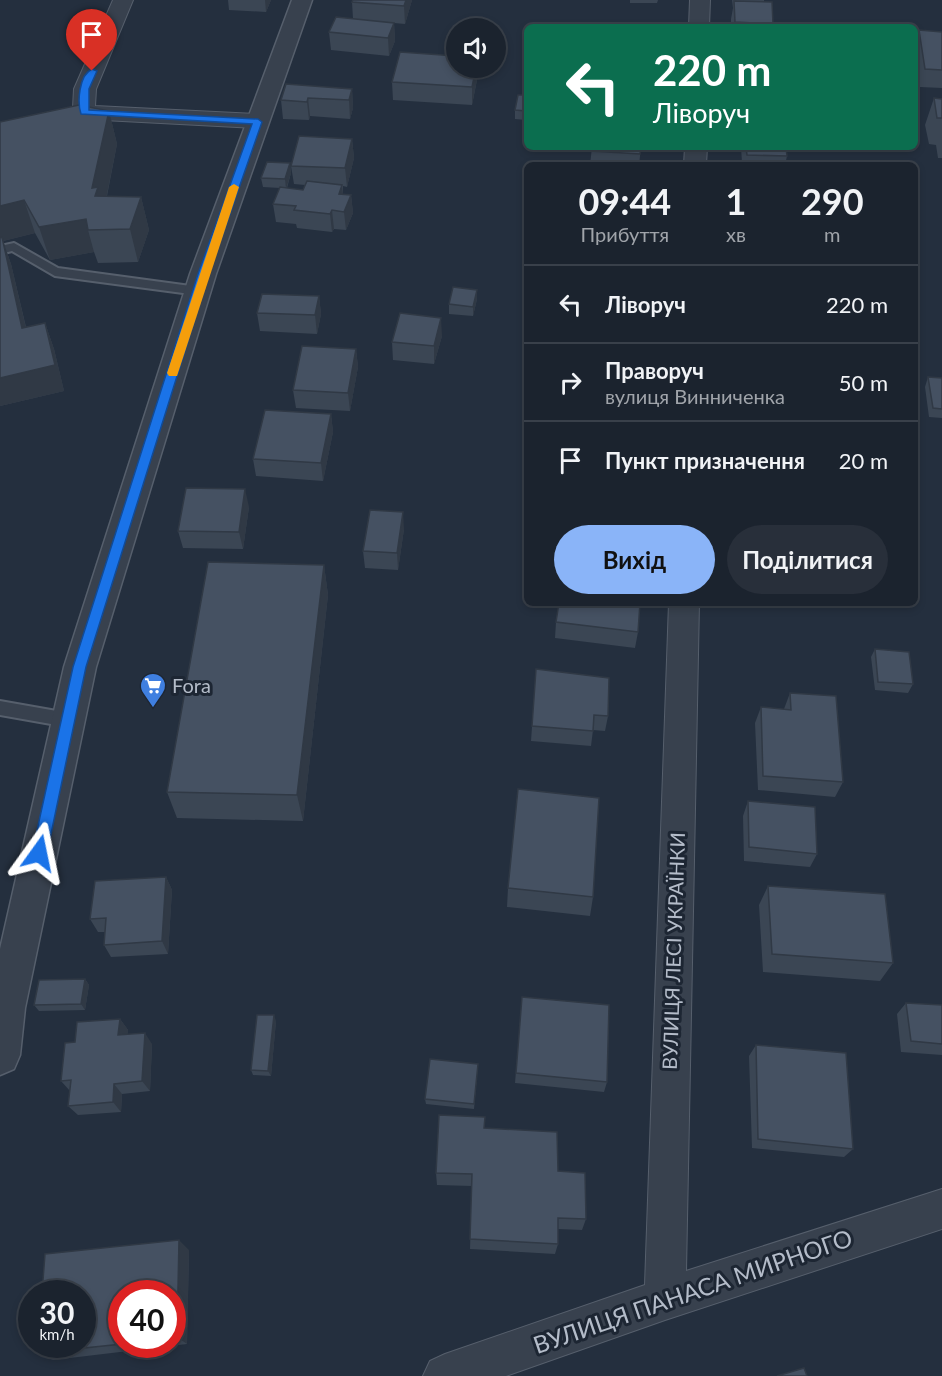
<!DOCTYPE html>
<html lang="uk">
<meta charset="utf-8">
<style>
body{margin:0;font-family:Lato,sans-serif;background:#282f3a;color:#f1f3f6;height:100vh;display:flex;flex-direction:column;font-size:22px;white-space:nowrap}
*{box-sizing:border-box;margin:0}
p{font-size:20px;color:#a0a4aa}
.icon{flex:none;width:33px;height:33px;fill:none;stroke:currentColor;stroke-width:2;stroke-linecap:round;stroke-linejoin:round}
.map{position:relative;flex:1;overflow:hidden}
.details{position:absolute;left:524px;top:162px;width:394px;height:444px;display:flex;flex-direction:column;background:#1b232e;border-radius:9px;box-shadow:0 3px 9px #0003,0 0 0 2px #39404a}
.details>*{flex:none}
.top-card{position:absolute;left:524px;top:24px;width:394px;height:126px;border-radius:9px;box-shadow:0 3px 9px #0003,0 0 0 2px #39404a;background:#0b6e4f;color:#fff;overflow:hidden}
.controls{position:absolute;left:446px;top:18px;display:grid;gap:12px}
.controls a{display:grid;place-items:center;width:60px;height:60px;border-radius:50%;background:#1b232e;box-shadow:0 3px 9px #0003,0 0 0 2px #39404a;font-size:30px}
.speed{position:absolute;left:18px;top:1280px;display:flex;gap:12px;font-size:30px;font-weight:700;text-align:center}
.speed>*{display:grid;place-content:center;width:78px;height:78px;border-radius:50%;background:#1b232e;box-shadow:0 3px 9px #0003,0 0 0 2px #39404a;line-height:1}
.speed small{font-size:15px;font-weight:400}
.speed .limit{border:9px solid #d22;background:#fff;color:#111}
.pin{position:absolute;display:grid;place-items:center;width:51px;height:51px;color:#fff;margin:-62px -26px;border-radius:50% 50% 50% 0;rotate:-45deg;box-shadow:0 0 6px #0007}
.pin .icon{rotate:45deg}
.me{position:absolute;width:66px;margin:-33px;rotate:12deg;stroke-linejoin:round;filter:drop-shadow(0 0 4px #0008)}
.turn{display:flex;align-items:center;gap:21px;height:126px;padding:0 30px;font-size:27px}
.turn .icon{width:78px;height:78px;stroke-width:2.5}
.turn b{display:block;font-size:42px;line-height:51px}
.eta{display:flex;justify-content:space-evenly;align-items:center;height:102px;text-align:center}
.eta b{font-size:36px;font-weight:700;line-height:42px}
.button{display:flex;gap:12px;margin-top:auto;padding:12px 30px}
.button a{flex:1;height:69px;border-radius:36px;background:#8ab4f8;color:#111;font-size:24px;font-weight:700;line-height:69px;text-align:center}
.button a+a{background:#282f3a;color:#f1f3f6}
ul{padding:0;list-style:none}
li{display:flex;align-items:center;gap:18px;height:78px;padding:0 30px;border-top:2px solid #39404a}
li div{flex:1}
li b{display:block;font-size:22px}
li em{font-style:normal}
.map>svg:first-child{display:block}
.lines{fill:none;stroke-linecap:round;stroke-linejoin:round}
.service-casing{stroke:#565f6c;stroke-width:4}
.minor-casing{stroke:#565f6c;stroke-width:2}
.tertiary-casing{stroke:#565f6c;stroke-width:3}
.service{fill:#38414e;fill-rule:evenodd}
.minor{fill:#38414e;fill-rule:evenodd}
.tertiary{fill:#38414e;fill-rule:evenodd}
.wall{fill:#3b4654;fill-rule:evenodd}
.shaded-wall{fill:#303945}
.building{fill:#455162;stroke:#303945;stroke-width:1.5}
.route{fill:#1a73e8;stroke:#114b97;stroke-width:1.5}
.slow{fill:#f59e0b}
.labels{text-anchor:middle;stroke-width:6;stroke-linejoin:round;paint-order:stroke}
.poi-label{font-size:20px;fill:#b4bcc9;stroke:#1d2633;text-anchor:start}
.street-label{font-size:20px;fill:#b4bcc9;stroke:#1d2633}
.near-street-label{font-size:24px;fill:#b4bcc9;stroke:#1d2633}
</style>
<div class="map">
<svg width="942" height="1376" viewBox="0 0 942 1376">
<rect width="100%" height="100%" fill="#242f3e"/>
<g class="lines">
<defs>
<path id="service" d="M14 243 58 268 198 287 204 291 198 295 55 276 12 251 0 254V246Z
M0 701 68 713 74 715 76 720 74 725 68 727 0 715Z"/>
<path id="minor" d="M113 0H133L96 89 95 106 258 114 266 116 269 121 266 126 258 128 84 119 0 138V124L73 108 74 89Z
M690 0H710L709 27H689Z
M685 147H707L706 165H684Z
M669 603H699L686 1271 942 1189V1229L665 1320 506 1376H423L430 1361 445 1354 645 1285Z"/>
<path id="tertiary" d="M292 0H312L216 274 96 667 25 1008 20 1055 14 1069 0 1075V949L64 667 190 274Z"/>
</defs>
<use href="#service" class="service-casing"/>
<use href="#minor" class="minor-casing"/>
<use href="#tertiary" class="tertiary-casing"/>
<use href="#service" class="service"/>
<use href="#minor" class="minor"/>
<use href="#tertiary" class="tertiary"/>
</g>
<path class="wall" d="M228 0H271L266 12 229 10Z
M412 0 405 24 394 23 395 41 389 56 331 50 329 32 353 19 352 2Z
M630 0H658L657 3H630Z
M732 0H764V2L773 24V27H731V19L733 8Z
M919 30 942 32V88L920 87 915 58V43Z
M456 68H478V75L472 105 393 100 392 82Z
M352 89 353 108 350 119 310 116 309 120 283 119 281 100Z
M526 95V120L515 119V110Z
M934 98 942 99V158H938L936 145 929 144 925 125Z
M109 111 117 144 107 196 141 197 149 230 138 262 98 263 94 252 50 260 35 233 3 241 11 264 26 327 45 323 54 349 64 391 0 406V122Z
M352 139 354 158 347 187 343 186V194L351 195 353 213 346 230 334 229 332 232 297 228 296 224 276 222 273 204 280 188 263 187 261 178 290 163 291 173 287 188 303 190 305 185 294 184 291 166Z
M592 147H641L639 165H590Z
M741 147H786L787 156 785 165H789H731L732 163H742Z
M477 290V299L473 316 449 314V304Z
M319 296 321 314 317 334 260 331 257 313Z
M442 336 434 364 393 360 392 342Z
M356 349 358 367 350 411 296 408 293 390Z
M928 377 942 378V418L929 417 925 387Z
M331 414 333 432 323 481 256 476 253 459Z
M249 507 243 549 183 548 178 531Z
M404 529 398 570 365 568 363 551Z
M324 565 328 595 303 821 177 818 167 792Z
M556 622 638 632 635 648 555 638Z
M875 649 913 684 908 693 875 690 871 657Z
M536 669 608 716 605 731 593 730 591 746 531 741Z
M790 693 843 782 835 797 758 790 755 723 761 707 784 709Z
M748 801 817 854 810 867 744 861 743 816Z
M166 877 172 890 168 954 111 957 104 945 105 932H98L90 919Z
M768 886 893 963 880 981 763 972 759 905Z
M508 888 593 897 590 916 507 907Z
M85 979 89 985 85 1010 39 1011 34 1005Z
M522 997 607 1082 604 1092 515 1083Z
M906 1003 942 1005V1055L901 1052 897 1014Z
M120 1019 128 1030 127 1035 152 1044 150 1091 122 1094 121 1112 78 1115 68 1106 70 1091 61 1081 75 1042Z
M276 1021 271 1076 253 1075 251 1070Z
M756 1045 853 1149 844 1157 752 1148 749 1056Z
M478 1064 474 1109 426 1104 425 1099Z
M484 1128 558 1171 586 1219 582 1230 558 1229V1244L555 1254 470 1249 472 1186 437 1185 436 1173Z
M189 1250 187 1344 53 1360 37 1353ZM172 1293V1344H122Z"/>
<path class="shaded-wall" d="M265 0H271L266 12Z
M406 0H412L405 24 404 6Z
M394 23 395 41 389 56 388 38Z
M476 68H478V75L472 105V87Z
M352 89 353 108 350 119 349 100Z
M308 98 310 116 309 120 307 102Z
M109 111 117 144 104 209 107 221 92 188Z
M352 139 354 158 347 187 345 168Z
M290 163 291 173 286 189 285 179Z
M342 185 344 203 340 212 339 194Z
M351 195 353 213 346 230 344 212Z
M141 197 149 230 138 262 130 229Z
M24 200 35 233 3 241 11 264 32 354 22 328 0 242V206Z
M332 210 334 229 332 232 330 214Z
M86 219 88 230 94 252 50 260 39 227Z
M477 290V299L473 316V307Z
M319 296 321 314 317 334 315 315Z
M441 318 442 336 434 364V346Z
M45 323 54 349 64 391 0 406V378Z
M356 349 358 367 350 411 348 393Z
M331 414 333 432 323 481 321 463Z
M245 489 249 507 243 549 239 532Z
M403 512 404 529 398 570 397 553Z
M324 565 328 595 303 821 297 795Z
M166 877 172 890 168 954 162 941Z
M85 979 89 985 85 1010 81 1004Z
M274 1015 276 1021 271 1076 268 1071Z
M120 1019 128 1030 126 1046 118 1035Z
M145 1033 152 1044 150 1091 142 1081Z
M114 1084 122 1094 121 1112 113 1102Z
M179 1240 189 1250 187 1344 177 1337Z"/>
<path class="building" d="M353 0H406L404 6 352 2Z
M734 1 772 2 773 24 735 22Z
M336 17 394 23 388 38 329 32Z
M623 23 656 25V27H623Z
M919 30 942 32V70L925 69Z
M400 52 456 56V68H476L472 87 392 82Z
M286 84 352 89 349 100 308 98 307 102 281 100Z
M518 95H526V111L515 110Z
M934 98 942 99V118H937Z
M79 105 109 111 92 188 98 187 95 196 141 197 130 229 88 230 86 219 39 227 24 200 0 206V122Z
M299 136 352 139 345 168 291 166Z
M592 147H641L640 154 591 151Z
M746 147H786L787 156 747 155Z
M267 162 290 163 285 179 261 178Z
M732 163 789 165H732Z
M307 181 342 185 339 194 351 195 344 212 332 210 330 214 294 210 296 206 273 204 280 187 303 190Z
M2 237 22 328 45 323 55 365 0 378V238Z
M453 287 477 290 473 307 449 304Z
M262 294 319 296 315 315 257 313Z
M400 313 441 318 434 346 392 342Z
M302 346 356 349 348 393 293 390Z
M928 377 942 378V409L933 408Z
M265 410 331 414 321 463 253 459Z
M186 488 245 489 239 532 178 531Z
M370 510 403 512 397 553 363 551Z
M208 562 324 565 297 795 167 792Z
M559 603H640L638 632 556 622Z
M875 649 909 652 913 684 878 682Z
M536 669 609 678 608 716 594 715 593 731 532 726Z
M790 693 836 696 843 782 763 776 761 707 791 710Z
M518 789 599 798 593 897 508 888Z
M748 801 815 807 817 854 749 847Z
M166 877 162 941 104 945 106 918 90 919 95 881Z
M768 886 885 894 893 963 772 954Z
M85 979 81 1004 34 1005 39 980Z
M522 997 609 1005 607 1082 516 1073Z
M906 1003 942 1005V1044L911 1041Z
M257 1015H274L268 1071 251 1070Z
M120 1019 118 1035 145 1033 142 1081 114 1084 113 1102 68 1106 71 1080 61 1081 65 1043 75 1042 77 1022Z
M756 1045 846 1053 853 1149 758 1139Z
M430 1059 478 1064 474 1104 425 1099Z
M439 1115 485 1117 484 1128 557 1132 558 1171 585 1173 586 1219 558 1218V1244L470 1239 472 1174 436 1173Z
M179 1240 177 1337 172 1338V1293H122V1344L37 1353 38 1344H82V1293H42L45 1254Z
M804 1368 807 1376H777Z"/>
<path class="route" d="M92 69 97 71 89 89V110L258 119 262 122 209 274 86 667 47 853 39 859 32 853 73 667 198 274 252 124 81 114C77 102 79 75 92 69Z"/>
<path class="slow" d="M234 184 239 187 178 373 177 376H169L167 373 229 187Z"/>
<defs>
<symbol id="supermarket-pin" viewBox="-11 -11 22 30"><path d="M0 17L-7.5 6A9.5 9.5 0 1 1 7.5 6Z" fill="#3f7fe0" stroke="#1d2633"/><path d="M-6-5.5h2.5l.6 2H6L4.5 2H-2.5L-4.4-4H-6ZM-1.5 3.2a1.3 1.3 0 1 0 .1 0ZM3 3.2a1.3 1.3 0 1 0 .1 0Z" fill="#fff"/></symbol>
</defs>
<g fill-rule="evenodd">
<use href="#supermarket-pin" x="138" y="671" width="30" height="40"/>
</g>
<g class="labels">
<g class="poi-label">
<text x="172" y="693">Fora</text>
</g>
<g class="street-label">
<text transform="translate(674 951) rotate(-88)" y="7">ВУЛИЦЯ ЛЕСІ УКРАЇНКИ</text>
</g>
<g class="near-street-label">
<text transform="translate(693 1292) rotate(-19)" y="8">ВУЛИЦЯ ПАНАСА МИРНОГО</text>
</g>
</g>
</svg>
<div class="controls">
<a><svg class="icon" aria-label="sound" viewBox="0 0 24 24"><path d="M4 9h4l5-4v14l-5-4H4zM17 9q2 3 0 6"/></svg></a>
</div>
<div class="speed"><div>30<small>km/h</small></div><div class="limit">40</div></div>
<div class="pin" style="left:92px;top:71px;background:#d93025"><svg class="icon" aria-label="arrive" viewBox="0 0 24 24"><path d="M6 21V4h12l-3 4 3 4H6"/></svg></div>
<svg class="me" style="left:39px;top:853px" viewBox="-20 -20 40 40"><path d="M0-17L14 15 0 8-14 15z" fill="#1a73e8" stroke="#fff" stroke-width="4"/></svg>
<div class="top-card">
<div class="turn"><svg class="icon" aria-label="left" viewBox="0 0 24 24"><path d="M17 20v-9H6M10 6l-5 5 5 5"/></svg><div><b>220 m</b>Ліворуч</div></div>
</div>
<section class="details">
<div class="eta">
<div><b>09:44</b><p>Прибуття</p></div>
<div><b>1</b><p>хв</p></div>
<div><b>290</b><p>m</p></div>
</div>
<ul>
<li><svg class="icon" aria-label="left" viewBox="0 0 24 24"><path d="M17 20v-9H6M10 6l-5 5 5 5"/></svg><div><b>Ліворуч</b></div><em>220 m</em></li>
<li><svg class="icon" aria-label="right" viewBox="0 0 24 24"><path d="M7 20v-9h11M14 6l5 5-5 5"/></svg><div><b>Праворуч</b><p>вулиця Винниченка</p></div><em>50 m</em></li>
<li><svg class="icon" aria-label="arrive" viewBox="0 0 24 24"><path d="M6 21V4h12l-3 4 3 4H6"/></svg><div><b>Пункт призначення</b></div><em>20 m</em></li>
</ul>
<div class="button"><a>Вихід</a><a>Поділитися</a></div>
</section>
</div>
